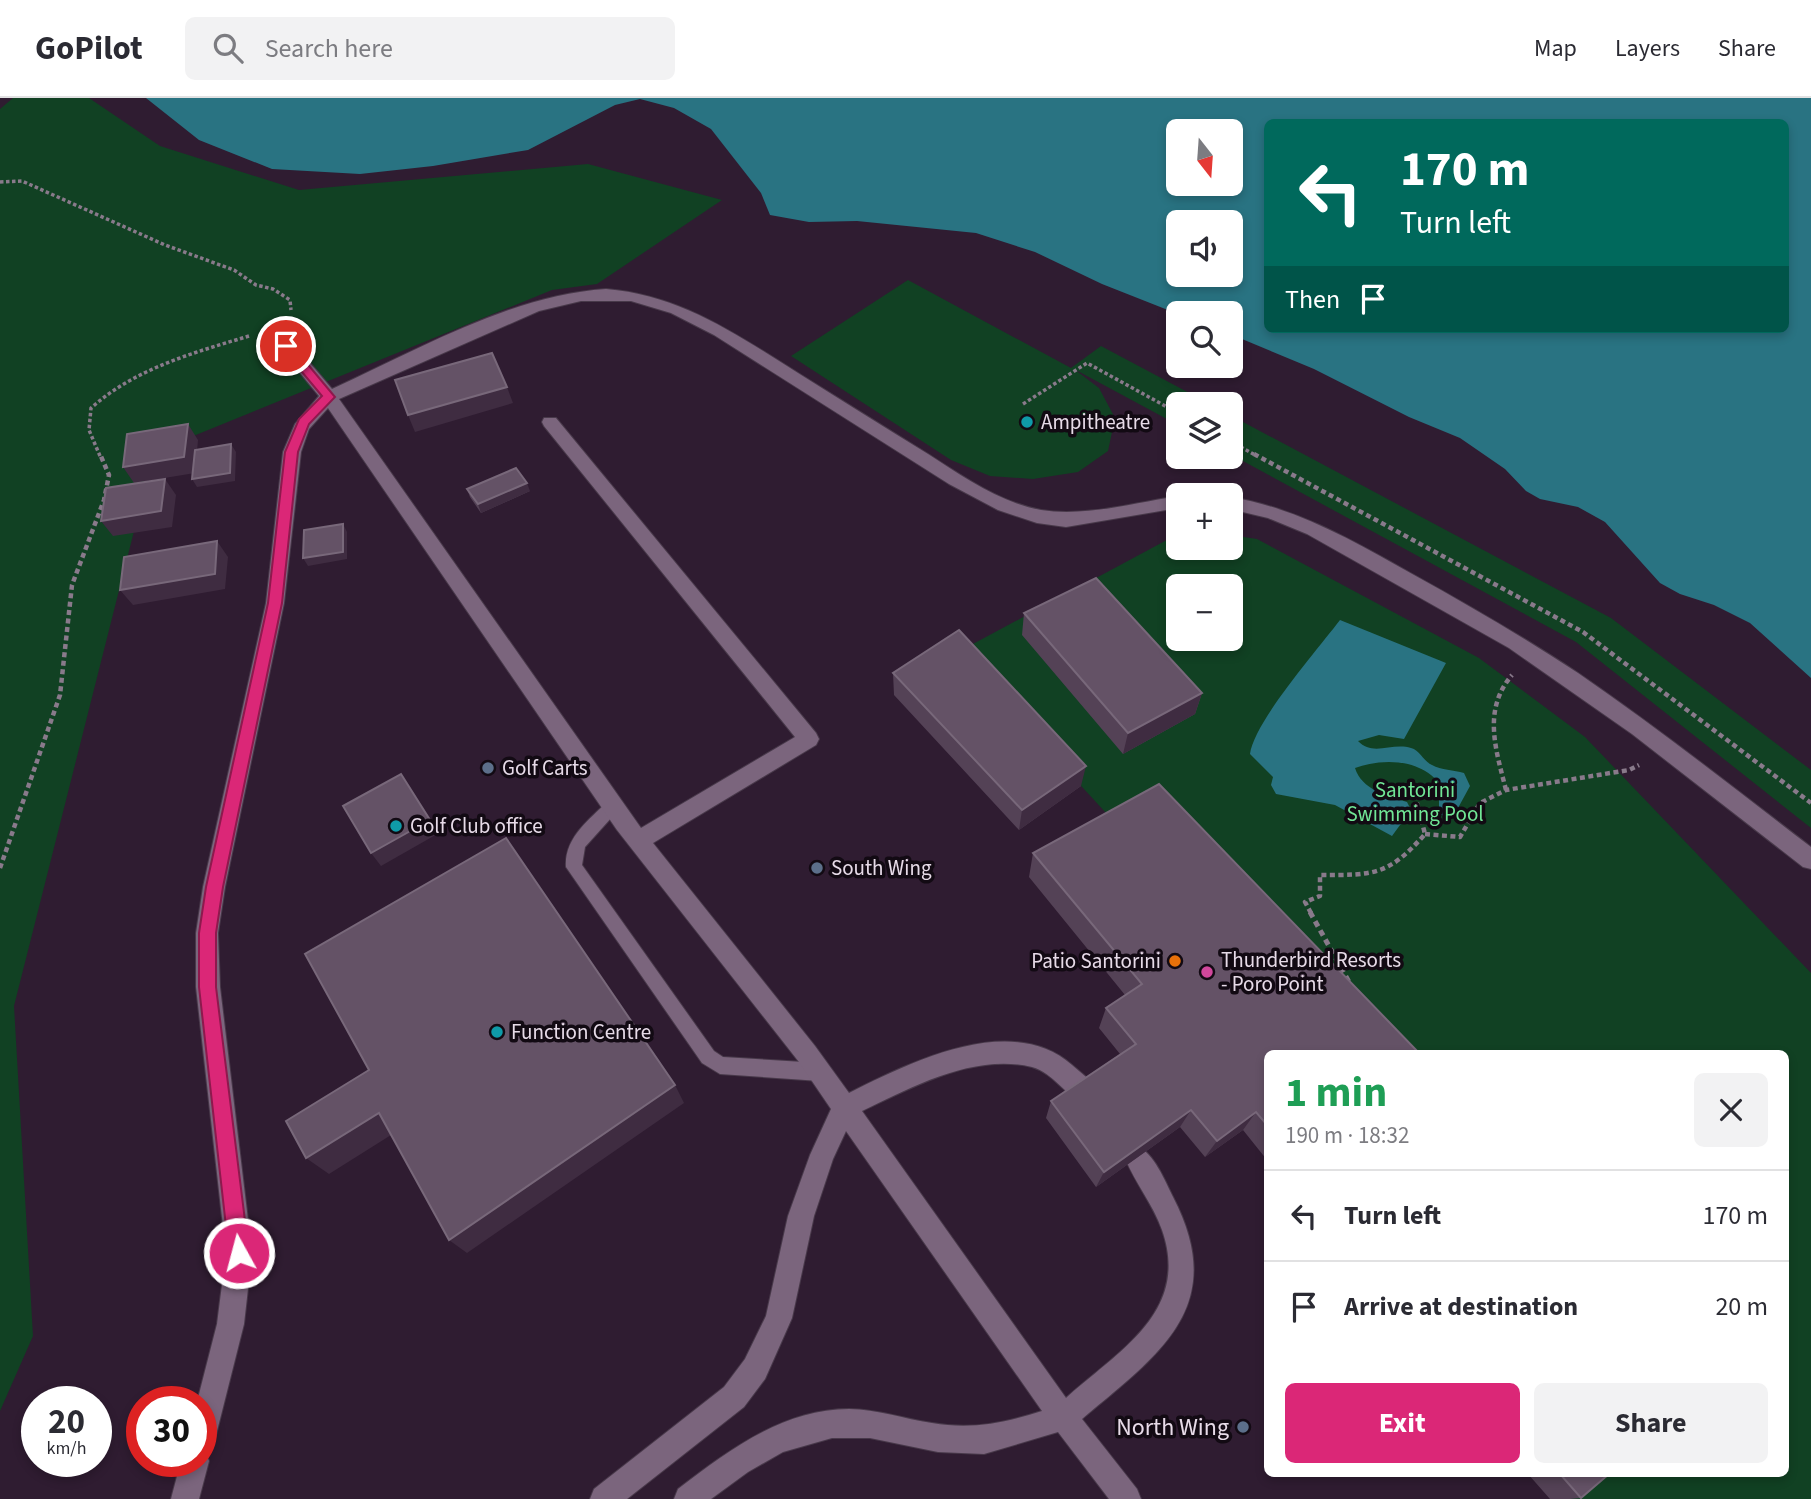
<!DOCTYPE html>
<meta charset="utf-8">
<style>
body{margin:0;font-family:"Source Sans 3",sans-serif;background:#f2f2f3;color:#2b2b33;height:100vh;display:flex;flex-direction:column;font-size:26px;white-space:nowrap}
*{box-sizing:border-box;margin:0}
p{font-size:23px;color:#7c7c81}
.icon{flex:none;width:38px;height:38px;fill:none;stroke:currentColor;stroke-width:2;stroke-linecap:round;stroke-linejoin:round}
.map{position:relative;flex:1;overflow:hidden}
.panel{position:absolute;left:1264px;top:952px;width:525px;height:427px;display:flex;flex-direction:column;background:#fff;border-radius:10px;box-shadow:0 4px 10px #0003}
.panel>*{flex:none}
.hud{position:absolute;left:1264px;top:21px;width:525px;height:214px;border-radius:10px;box-shadow:0 4px 10px #0003;background:#00695c;color:#fff;overflow:hidden}
.needle{width:46px;rotate:163deg}
.fabs{position:absolute;left:1166px;top:21px;display:grid;gap:14px}
.fabs a{display:grid;place-items:center;width:77px;height:77px;border-radius:10px;background:#fff;box-shadow:0 4px 10px #0003;font-size:35px}
.speed{position:absolute;left:21px;top:1288px;display:flex;gap:14px;font-size:35px;font-weight:700;text-align:center}
.speed>*{display:grid;place-content:center;width:91px;height:91px;border-radius:50%;background:#fff;box-shadow:0 4px 10px #0003;line-height:1}
.speed small{font-size:18px;font-weight:400}
.speed .limit{border:10px solid #d22;background:#fff;color:#111}
.pin{position:absolute;display:grid;place-items:center;width:60px;height:60px;color:#fff;margin:-30px;border:4px solid #fff;border-radius:50%;box-shadow:0 2px 7px #0007}
.me{position:absolute;width:77px;margin:-38px;rotate:353deg;stroke-linejoin:round;filter:drop-shadow(0 0 5px #0008)}
.turn{display:flex;align-items:center;gap:24px;height:147px;padding:0 21px;font-size:32px}
.turn .icon{width:91px;height:91px;stroke-width:2.5}
.turn b{display:block;font-size:49px;line-height:60px}
.then{display:flex;align-items:center;height:66px;padding:0 21px;background:#0003;gap:14px;font-size:26px}
.round{display:grid;place-items:center;flex:none;width:74px;height:74px;border-radius:10px;background:#f2f2f3}
.overview{display:flex;align-items:center;justify-content:space-between;height:119px;padding:0 21px}
h1{font-size:42px;font-weight:700;line-height:52px;color:#1e9e55}
.action{display:flex;gap:14px;margin-top:auto;padding:14px 21px}
.action a{flex:1;height:80px;border-radius:10px;background:#db2777;color:#fff;font-size:28px;font-weight:700;line-height:80px;text-align:center}
.action a+a{background:#f2f2f3;color:#2b2b33}
ul{padding:0;list-style:none}
li{display:flex;align-items:center;gap:21px;height:91px;padding:0 21px;border-top:2px solid #e1e1e2}
li div{flex:1}
li b{display:block;font-size:26px}
li em{font-style:normal}
header{display:flex;align-items:center;gap:42px;box-sizing:border-box;height:98px;padding:0 35px;background:#fff;border-bottom:2px solid #e1e1e2}
header strong{font-size:33px}
nav{display:flex;gap:38px;margin-inline-start:auto;font-size:24px}
.search{width:490px;height:63px;background:#f2f2f3;display:flex;align-items:center;gap:18px;box-sizing:border-box;padding:0 24px;border-radius:10px;color:#7c7c81;font-size:26px}
.map>svg:first-child{display:block}
.green{fill:#114123;fill-rule:evenodd}
.water{fill:#297382;fill-rule:evenodd}
.lines{fill:none;stroke-linecap:round;stroke-linejoin:round}
.lane-casing{stroke:#48394a;stroke-width:2}
.street-casing{stroke:#48394a;stroke-width:2}
.path-far2{stroke:#897a8b;stroke-width:3.5;stroke-dasharray:3.5 2.5;stroke-linecap:butt}
.path-far1{stroke:#897a8b;stroke-width:4.5;stroke-dasharray:5 3.5;stroke-linecap:butt}
.path{stroke:#897a8b;stroke-width:5;stroke-dasharray:6 4.5;stroke-linecap:butt}
.lane{fill:#7b657d;fill-rule:evenodd}
.street{fill:#7b657d;fill-rule:evenodd}
.wall{fill:#544256}
.shaded-wall{fill:#3f2c41}
.building{fill:#645266;stroke:#78687a;stroke-width:2}
.route{fill:#db2777;stroke:#8e194d;stroke-width:2}
.culture-dot{fill:#0f9aa8;stroke:#120a13;stroke-width:2.5}
.service-dot{fill:#5c6f8a;stroke:#120a13;stroke-width:2.5}
.food-dot{fill:#e8710a;stroke:#120a13;stroke-width:2.5}
.hotel-dot{fill:#d1479c;stroke:#120a13;stroke-width:2.5}
.labels{text-anchor:middle;stroke-width:7;stroke-linejoin:round;paint-order:stroke}
.poi-label{font-size:21px;fill:#e7dbe8;stroke:#120a13;text-anchor:start}
.park-label{font-size:21px;fill:#71e696;stroke:#120a13}
.near-poi-label{font-size:24px;fill:#e7dbe8;stroke:#120a13;text-anchor:end}
</style>
<header>
<strong>GoPilot</strong>
<div class="search"><svg class="icon" aria-label="search" viewBox="0 0 24 24"><circle cx="10" cy="10" r="6"/><path d="M15 15l6 6"/></svg>Search here</div>
<nav><a>Map</a><a>Layers</a><a>Share</a></nav>
</header>
<div class="map">
<svg width="1811" height="1401" viewBox="0 0 1811 1401">
<rect width="100%" height="100%" fill="#2f1c31"/>
<path class="green" d="M13 0H89L160 48 299 92 588 66 722 102 597 186 552 192 154 354 14 908 33 1238 0 1313V11Z
M908 182 1071 270 1101 248 1210 306H1178V327L1074 271 1099 290 1115 320 1108 353 1078 374 1033 381 990 378 951 362 791 258Z
M1230 317 1611 520 1811 672V730L1576 544 1230 356Z
M1178 436V450H1230V437L1257 441 1479 560 1585 639 1811 875V1401H1553L1583 1376H1785V956L1384 955 1118 728 958 554ZM1178 488H1230V541H1178Z"/>
<path class="water" d="M146 0H1811V580L1750 525 1714 507 1680 496 1660 485 1605 424 1578 409 1540 401 1526 393 1505 371 1460 340 1409 319 1314 271 1230 236V215L1178 216 1102 186 1035 154 976 135 857 123 809 124 770 117 761 95 711 31 674 10 640 1 615 7 528 52 433 68 360 76 272 71 199 42ZM1267 24H1785V231H1267ZM1178 33H1230V86H1178ZM1178 124H1230V177H1178Z
M1340 522 1446 565 1404 641 1379 637 1358 643C1373 659 1392 644 1411 650 1420 652 1423 663 1432 667 1441 672 1454 672 1464 675L1470 688 1452 721 1439 716V702L1444 692C1426 661 1385 659 1355 670 1362 692 1386 697 1407 704L1411 712 1392 738 1335 707 1276 696 1271 687 1273 679 1250 656C1254 624 1318 551 1340 522Z"/>
<g class="lines">
<defs>
<path id="lane" d="M613 702 619 704 621 709 585 749 582 767 714 953 723 959 820 965 826 968 829 974 826 980 820 983 720 976 702 965 566 769C564 740 589 722 607 704Z"/>
<path id="street" d="M606 191C680 197 736 236 798 275 841 302 884 329 928 356 962 378 1001 405 1041 412 1085 419 1134 405 1178 398V410L1066 429 1037 425 998 412 949 386 714 237 671 215 631 203H581L539 213 339 301 641 730 795 639 544 328 542 324 544 320H556L816 635 819 641 816 647 653 745 815 948 849 995C909 965 1011 913 1072 967 1081 975 1092 982 1097 994L1094 1002 1085 1006C1065 998 1054 975 1032 969 974 955 912 989 862 1013L1066 1300C1118 1253 1191 1214 1162 1132 1153 1106 1135 1085 1125 1060L1128 1051 1137 1048C1154 1055 1165 1083 1173 1099 1230 1209 1159 1256 1082 1321L1137 1391 1141 1401H1109L1058 1334 984 1356 938 1354 870 1340H832L783 1354 748 1374 711 1401H674L678 1391C728 1353 783 1311 849 1311 877 1311 904 1321 932 1325 971 1332 1005 1325 1042 1313L846 1033 833 1061 814 1118 792 1220 765 1281 744 1309 627 1401H590L594 1391 724 1289 745 1261 766 1218 788 1118 810 1057 831 1011 799 964 617 732 328 310 309 331 301 354 284 505 225 789 218 835 220 889 252 1155 244 1226 215 1341 211 1351 205 1353 209 1363 199 1401H171L181 1363H201V1304H197L217 1226 226 1155 196 889V835L203 789 266 505 283 354 295 326 319 298 264 231 272 226 278 227 332 291C418 252 511 197 606 191Z
M1230 399C1298 410 1355 444 1414 477 1470 508 1525 540 1578 575 1658 630 1734 690 1811 749V771L1803 769 1632 636 1509 550 1307 436 1268 420 1230 411Z"/>
</defs>
<use href="#lane" class="lane-casing"/>
<use href="#street" class="street-casing"/>
<path class="path-far2" d="M0 84 22 83 165 147 234 172 256 187 273 191 290 202 291 212
M1023 306 1087 265 1178 315
M1230 343 1257 358
M100 358 89 332 91 310C136 270 193 255 249 238"/>
<path class="path-far1" d="M1254 356 1583 534 1811 705
M1506 692C1496 652 1482 612 1512 577
M1425 736 1460 739 1480 705 1506 692 1629 672 1639 667
M0 770 60 597 72 487 104 402 109 377 100 356
M1311 815 1305 804 1320 798V777C1374 777 1388 778 1425 736L1413 690"/>
<path class="path" d="M1310 814 1349 884"/>
<use href="#lane" class="lane"/>
<use href="#street" class="street"/>
</g>
<path class="wall" d="M467 391 530 393 481 415 470 399Z
M1024 515 1202 595 1195 616 1123 656 1022 537Z
M893 575 1081 688 1019 732 894 597Z
M1033 755 1267 956V1062L1243 1032 1205 1059 1180 1029 1096 1089 1046 1020 1051 1003 1120 956 1099 930 1106 910 1125 897 1029 779Z
M1528 1376H1609L1581 1400 1570 1401H1550Z"/>
<path class="shaded-wall" d="M507 289 513 305 415 334 408 317Z
M188 326 198 342 195 375 134 385 123 369Z
M231 346 236 354 235 383 197 389 192 381Z
M165 381 176 397 172 429 113 438 101 423Z
M527 385 530 393 481 415 478 406Z
M343 426 347 434V461L308 468 303 460Z
M217 443 228 459 225 491 133 507 120 492Z
M1202 595 1195 616 1123 656 1128 635Z
M1086 668 1081 688 1019 732 1022 712Z
M430 722 439 735 381 768 371 755Z
M675 987 684 1005 467 1155 449 1142Z
M1191 1012 1180 1029 1096 1089 1104 1074Z
M1256 1014 1243 1032 1205 1059 1217 1043Z
M379 1015 399 1032 329 1076 306 1060Z"/>
<path class="building" d="M492 255 507 289 408 317 395 282Z
M188 326 184 359 123 369 127 336Z
M231 346 230 375 192 381 195 352Z
M516 370 527 385 478 406 467 391Z
M165 381 161 413 101 423 106 390Z
M343 426V454L303 460 304 432Z
M217 443 215 476 120 492 124 459Z
M1096 480 1202 595 1128 635 1024 515Z
M959 532 1086 668 1022 712 893 575Z
M401 676 430 722 371 755 343 708Z
M1159 686 1420 956H1267V1027L1256 1014 1217 1043 1191 1012 1104 1074 1051 1003 1136 946 1106 910 1142 886 1033 755Z
M506 740 675 987 449 1142 379 1015 306 1060 286 1023 369 972 305 856Z
M1560 1376H1609L1581 1400Z"/>
<path class="route" d="M286 244 290 245 335 299 309 326 298 354 282 505 223 789 216 835V889L249 1155 246 1162 239 1165 232 1162 229 1155 199 889V835L206 789 268 505 285 354 299 321 322 298 282 250 280 248Z"/>
<g class="culture-dot">
<circle cx="1027" cy="324" r="7"/>
<circle cx="396" cy="728" r="7"/>
<circle cx="497" cy="934" r="7"/>
</g>
<g class="service-dot">
<circle cx="488" cy="670" r="7"/>
<circle cx="817" cy="770" r="7"/>
<circle cx="1243" cy="1329" r="7"/>
</g>
<circle class="food-dot" cx="1175" cy="863" r="7"/>
<circle class="hotel-dot" cx="1207" cy="874" r="7"/>
<g class="labels">
<g class="poi-label">
<text x="1041" y="331">Ampitheatre</text>
<text x="502" y="677">Golf Carts</text>
<text x="410" y="735">Golf Club office</text>
<text x="831" y="777">South Wing</text>
<text x="1221" y="869">Thunderbird Resorts<tspan x="1221" dy="24">- Poro Point</tspan></text>
<text x="1161" y="870" text-anchor="end">Patio Santorini</text>
<text x="511" y="941">Function Centre</text>
</g>
<g class="park-label">
<text x="1415" y="699">Santorini<tspan x="1415" dy="24">Swimming Pool</tspan></text>
</g>
<g class="near-poi-label">
<text x="1229" y="1337">North Wing</text>
</g>
</g>
</svg>
<div class="fabs">
<a><svg class="needle" viewBox="-14 -14 28 28"><path d="M0-13l5 13h-10z" fill="#e53935"/><path d="M0 13l5-13h-10z" fill="#7c7c81"/></svg></a>
<a><svg class="icon" aria-label="sound" viewBox="0 0 24 24"><path d="M4 9h4l5-4v14l-5-4H4zM17 9q2 3 0 6"/></svg></a>
<a><svg class="icon" aria-label="search" viewBox="0 0 24 24"><circle cx="10" cy="10" r="6"/><path d="M15 15l6 6"/></svg></a>
<a><svg class="icon" aria-label="layers" viewBox="0 0 24 24"><path d="M12 4l9 5-9 5-9-5zM3 14l9 5 9-5"/></svg></a>
<a>+</a>
<a>−</a>
</div>
<div class="speed"><div>20<small>km/h</small></div><div class="limit">30</div></div>
<div class="pin" style="left:286px;top:248px;background:#d93025"><svg class="icon" aria-label="arrive" viewBox="0 0 24 24"><path d="M6 21V4h12l-3 4 3 4H6"/></svg></div>
<svg class="me" style="left:239px;top:1155px" viewBox="-20 -20 40 40"><circle r="17" fill="#db2777" stroke="#fff" stroke-width="3"/><path d="M0-11L8 9 0 5-8 9z" fill="#fff"/></svg>
<div class="hud">
<div class="turn"><svg class="icon" aria-label="left" viewBox="0 0 24 24"><path d="M17 20v-9H6M10 6l-5 5 5 5"/></svg><div><b>170 m</b>Turn left</div></div>
<div class="then">Then<svg class="icon" aria-label="arrive" viewBox="0 0 24 24"><path d="M6 21V4h12l-3 4 3 4H6"/></svg></div>
</div>
<section class="panel">
<div class="overview"><div><h1>1 min</h1><p>190 m · 18:32</p></div><a class="round"><svg class="icon" aria-label="close" viewBox="0 0 24 24"><path d="M6 6l12 12M18 6L6 18"/></svg></a></div>
<ul>
<li><svg class="icon" aria-label="left" viewBox="0 0 24 24"><path d="M17 20v-9H6M10 6l-5 5 5 5"/></svg><div><b>Turn left</b></div><em>170 m</em></li>
<li><svg class="icon" aria-label="arrive" viewBox="0 0 24 24"><path d="M6 21V4h12l-3 4 3 4H6"/></svg><div><b>Arrive at destination</b></div><em>20 m</em></li>
</ul>
<div class="action"><a>Exit</a><a>Share</a></div>
</section>
</div>
